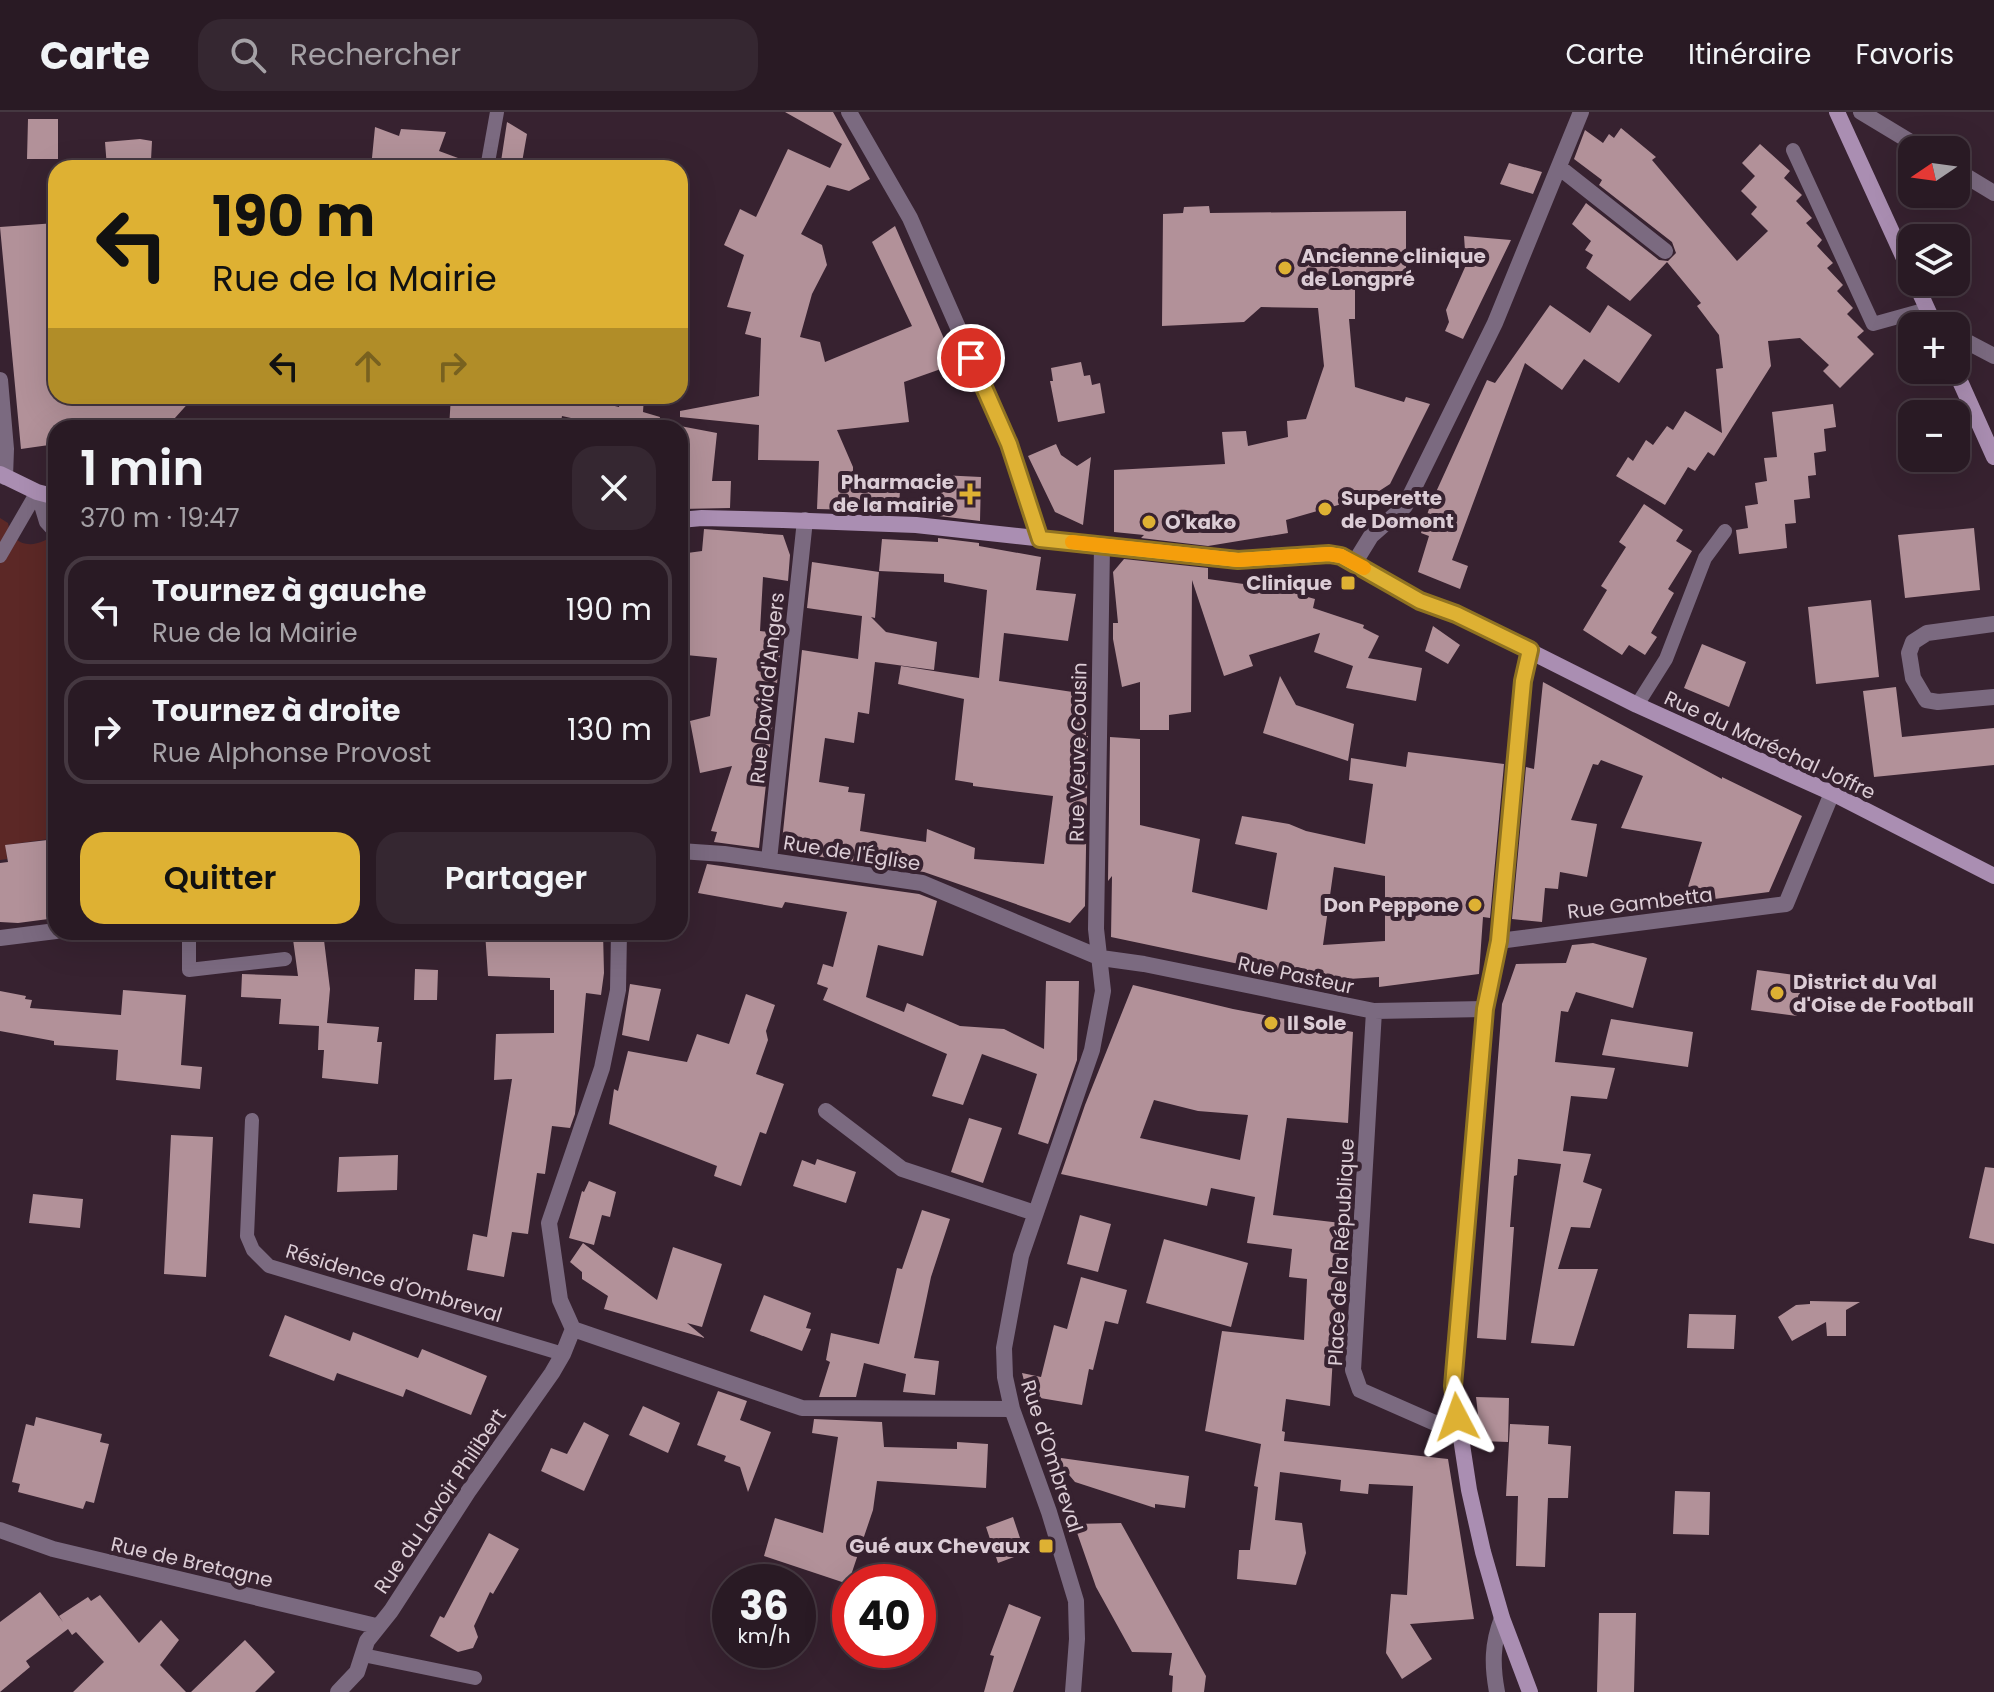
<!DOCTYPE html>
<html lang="fr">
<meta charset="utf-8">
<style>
body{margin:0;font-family:Poppins,sans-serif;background:#352731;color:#f1f3f6;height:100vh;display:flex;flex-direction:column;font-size:30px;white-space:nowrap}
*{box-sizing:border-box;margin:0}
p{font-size:26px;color:#a5a1a6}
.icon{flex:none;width:44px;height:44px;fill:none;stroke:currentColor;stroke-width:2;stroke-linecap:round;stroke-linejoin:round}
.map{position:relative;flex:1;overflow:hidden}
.panel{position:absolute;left:48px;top:308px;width:640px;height:520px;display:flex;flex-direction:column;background:#291a24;border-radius:24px;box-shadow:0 8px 32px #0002,0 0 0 2px #453841}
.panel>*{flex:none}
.banner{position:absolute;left:48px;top:48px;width:640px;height:244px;border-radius:24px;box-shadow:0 8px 32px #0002,0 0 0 2px #453841;background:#deb133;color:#111;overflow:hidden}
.needle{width:52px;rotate:257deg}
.fabs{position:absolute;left:1898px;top:24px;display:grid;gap:16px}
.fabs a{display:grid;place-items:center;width:72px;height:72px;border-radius:16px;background:#291a24;box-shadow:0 8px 32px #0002,0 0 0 2px #453841;font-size:40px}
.speed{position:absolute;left:712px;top:1452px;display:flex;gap:16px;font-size:40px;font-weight:700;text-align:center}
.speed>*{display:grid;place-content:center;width:104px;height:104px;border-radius:50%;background:#291a24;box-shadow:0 8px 32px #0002,0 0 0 2px #453841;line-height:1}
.speed small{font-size:20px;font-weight:400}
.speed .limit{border:12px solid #d22;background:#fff;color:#111}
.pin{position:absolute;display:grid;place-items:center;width:68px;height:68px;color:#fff;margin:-34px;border:4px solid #fff;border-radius:50%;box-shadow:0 2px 8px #0007}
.me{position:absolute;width:88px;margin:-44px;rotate:356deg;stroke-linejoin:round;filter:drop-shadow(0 0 6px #0008)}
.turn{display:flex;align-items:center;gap:28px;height:168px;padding:0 32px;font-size:36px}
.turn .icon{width:104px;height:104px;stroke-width:2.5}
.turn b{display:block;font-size:56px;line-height:68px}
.lanes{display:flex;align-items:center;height:76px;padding:0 32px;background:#0003;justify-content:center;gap:40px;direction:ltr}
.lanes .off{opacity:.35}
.round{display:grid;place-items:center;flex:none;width:84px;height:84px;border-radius:24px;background:#352731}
.headline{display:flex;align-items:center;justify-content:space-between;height:136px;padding:0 32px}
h1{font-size:48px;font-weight:600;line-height:60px}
.primary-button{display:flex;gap:16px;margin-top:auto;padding:16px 32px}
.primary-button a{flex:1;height:92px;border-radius:24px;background:#deb133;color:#111;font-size:32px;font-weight:600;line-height:92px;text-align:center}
.primary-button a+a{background:#352731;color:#f1f3f6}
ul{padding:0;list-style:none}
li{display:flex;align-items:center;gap:24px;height:108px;margin:0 16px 12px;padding:0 16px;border:4px solid #453841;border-radius:24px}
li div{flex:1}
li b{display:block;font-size:30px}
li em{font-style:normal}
header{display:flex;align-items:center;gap:48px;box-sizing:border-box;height:112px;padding:0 40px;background:#291a24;border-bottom:2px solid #453841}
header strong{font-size:38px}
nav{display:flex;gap:44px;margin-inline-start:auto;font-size:28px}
.search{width:560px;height:72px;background:#352731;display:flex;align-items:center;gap:20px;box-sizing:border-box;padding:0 28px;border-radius:24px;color:#a5a1a6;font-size:30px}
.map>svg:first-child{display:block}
.green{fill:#5c2826}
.building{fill:#b29199;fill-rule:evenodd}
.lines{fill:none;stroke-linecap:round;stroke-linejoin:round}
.lane{stroke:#7b6a80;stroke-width:14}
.street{stroke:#7b6a80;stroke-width:16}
.secondary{stroke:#aa8eb2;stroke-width:16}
.route-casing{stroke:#907321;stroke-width:20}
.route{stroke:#deb133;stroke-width:14}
.slow{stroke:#f59e0b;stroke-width:14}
.poi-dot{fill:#deb133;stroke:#372230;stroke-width:3}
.labels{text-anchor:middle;stroke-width:8;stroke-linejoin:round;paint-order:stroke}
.poi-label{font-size:20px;font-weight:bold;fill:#dccdd6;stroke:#372230;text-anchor:start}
.street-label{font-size:20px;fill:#dccdd6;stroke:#372230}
</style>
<header>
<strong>Carte</strong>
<div class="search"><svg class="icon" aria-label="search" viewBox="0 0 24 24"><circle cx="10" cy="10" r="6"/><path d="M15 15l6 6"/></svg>Rechercher</div>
<nav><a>Carte</a><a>Itinéraire</a><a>Favoris</a></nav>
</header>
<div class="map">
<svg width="1994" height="1580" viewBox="0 0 1994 1580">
<rect width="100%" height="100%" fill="#372230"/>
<path class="green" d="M0 406 8 411C12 438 40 437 56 420V726L6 733 7 747 0 748Z"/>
<path class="building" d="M785 0H833L870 67 849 79 827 73 801 122 822 133 827 153 812 182 800 225 820 230 825 250 912 214 872 130 895 114 955 252 904 270 909 310 837 318 853 355V376L900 377 899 399 817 397 819 349 758 348 759 313 680 305V299L759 284 761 226 745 222 751 200 727 195 744 143 724 133 740 97 756 105 788 37 830 56 842 32Z
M28 7H58V47H27Z
M507 10 527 22 521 56H500Z
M375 15 399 24 401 17 446 20 439 39 477 53V56H371Z
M1621 16 1656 45 1652 48 1737 149 1768 119 1751 102 1757 95 1741 79 1755 64 1742 51 1760 32 1790 59 1784 66 1802 83 1796 89 1812 106 1806 111 1822 128 1817 134 1833 151 1827 156 1843 173 1837 179 1853 196 1847 202 1864 219 1857 225 1874 242 1840 276 1823 259 1829 253 1800 226 1768 229 1771 254 1714 344 1708 340 1695 359 1688 355 1665 393 1616 364 1628 345 1633 349 1646 328 1653 333 1667 314 1673 318 1685 299 1722 321 1716 257 1723 256 1719 223 1697 194 1701 191 1667 150 1630 189 1586 156 1593 143 1585 138 1591 129 1572 112 1586 91 1659 148 1668 149 1676 141 1672 130 1599 73 1602 68 1574 47 1585 18 1603 31 1609 22 1614 26Z
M140 27 152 29 151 48H143V54L107 56 105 30Z
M1509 51 1542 60 1533 82 1500 72Z
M1209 94 1210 101 1406 99V163L1355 164V207H1349L1355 275 1404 290 1406 285 1430 292 1390 372 1373 383 1286 408 1288 421 1208 434 1141 426 1144 423 1114 420V358L1225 352 1222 320 1246 319 1248 334 1288 325 1287 309 1306 307 1324 254 1318 196 1261 195 1244 210 1162 214 1163 102 1183 101 1184 95Z
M56 111V284H143V289L192 287 166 316H56V332L21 337 0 115Z
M1464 124 1511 128 1463 227 1445 219 1449 210 1446 198 1466 153Z
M1550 193 1590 221 1608 193 1652 223 1619 271 1584 247 1562 278 1525 251 1452 448 1468 454 1460 477 1418 460 1429 424 1421 421 1431 391 1487 268 1495 271Z
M1081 250 1084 264 1090 263 1092 273 1100 271 1105 301 1058 310 1050 269H1053L1051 256Z
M451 284H572L619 295 621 284H644L643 300 660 305 658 316H616L562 304 560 316H449Z
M1833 292 1836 315 1824 317 1826 339 1814 341 1816 363 1808 364 1810 386 1794 388 1796 411 1785 412 1787 436 1739 442 1736 418 1748 416 1745 394 1758 392 1755 371 1767 369 1764 346 1777 345 1772 300Z
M680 314 717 321 712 369H731L730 396 680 397Z
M1056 332 1061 343 1077 354 1091 345 1083 413 1055 400 1028 344Z
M940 363 981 365 980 409 939 404Z
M1644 392 1683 418 1676 429 1692 439 1668 477 1674 481 1651 521 1657 525 1645 543 1629 533 1622 543 1583 518 1607 478 1601 474 1626 435 1619 430Z
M1974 416 1980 478 1905 486 1898 423Z
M704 417 783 423 790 443 788 469 763 465 760 519 780 521 781 535 759 736 714 730 717 720 711 719 732 654 700 661 690 609 710 604 717 546 686 543 690 515 680 513V442L702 439Z
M938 426 979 431V434L1041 445 1036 478 1076 482 1068 529 1004 521 999 569 1086 582V624H1088L1085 794 1070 811 924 760 781 739 802 538 858 547 862 504 807 496 812 450 879 460 875 506 871 505 886 520 937 530 934 558 875 550 869 602 858 600 854 631 825 626 819 670 849 675 848 680 865 682 860 719 926 730 927 717 975 736 974 747 1044 752 1053 684 973 674V671L955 668 964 587 898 572 901 554 979 566 987 478 944 470V462L879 459 882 427 938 430Z
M1124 447 1208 456V467L1279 477 1315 487 1313 496 1364 513 1363 516 1379 524 1368 546 1422 556 1416 589 1346 576 1353 554 1314 540 1320 521 1249 543 1253 554 1224 564 1192 468 1191 600 1169 603V618H1140V570L1122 575 1113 527V511H1118L1113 460Z
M1871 488 1879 565 1816 572 1808 495Z
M1433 514 1460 533 1448 552 1425 539Z
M1702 532 1746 550 1729 595 1684 576Z
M1280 564 1296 593 1354 612 1348 649 1263 621Z
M1543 570 1722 667V665L1802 704 1769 780 1683 791 1702 730 1621 716 1643 664 1601 648 1598 653 1593 652 1571 708 1597 712 1587 765 1560 760 1558 777 1545 776 1542 810 1512 807 1526 655 1534 657Z
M1896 575 1902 625 1994 616V653L1874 665 1863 579Z
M1110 625 1140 627V713L1200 727 1192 780 1267 798 1277 741 1235 732 1242 704 1289 712 1306 719 1365 732 1373 672 1349 668 1351 646 1406 655 1408 640 1504 652 1490 806 1483 805 1479 862 1379 875V865L1319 869 1111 825 1112 764 1108 769ZM1334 755 1385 764V829L1323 833Z
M56 727V806L18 811 0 810V751L8 750 5 733Z
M707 752 919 782 937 789 923 844 878 833 866 885 904 900 907 891 960 914 1004 917 1044 937 1046 869H1079L1077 948 1048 1032 1018 1022 1037 962 982 942 963 993 932 984 947 942 823 888 828 876 817 872 823 852 833 855 847 800 785 790 782 796 698 781Z
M292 820H323L330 877 327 911 379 915 377 930H382L378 972 322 966 324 938H318L319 914 279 912 281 887 241 885 242 862 298 864Z
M485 820 575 824V820H603L604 861 601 883 586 881 575 1002 570 1016 552 1014 545 1062 537 1061 528 1122 512 1120 504 1165 467 1158 473 1122 487 1125 512 967 494 968 496 922 554 921V878H550V866L488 864Z
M1593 831 1647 846 1633 896 1576 880 1568 900 1561 899 1555 950 1615 956 1607 987 1571 984 1563 1039 1591 1042 1583 1070 1602 1077 1590 1116 1571 1115 1558 1157H1598L1574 1234 1531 1231 1561 1052 1518 1047 1517 1063 1514 1064 1510 1115H1514L1506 1228 1477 1226 1502 892 1516 852 1566 851 1572 833Z
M415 857 438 858 437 888H414Z
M1757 858 1802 864 1797 904 1751 898Z
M630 872 661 877 649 929 622 923Z
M1133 873 1233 897 1353 920 1348 1011 1287 1006 1273 1103 1341 1111 1330 1294 1286 1287 1282 1319 1285 1320 1284 1329 1448 1347 1474 1507 1410 1512 1432 1547 1402 1567 1386 1541 1391 1482 1407 1483 1413 1374 1369 1372 1368 1382 1340 1379 1341 1368 1280 1360 1275 1408 1302 1411 1306 1441 1296 1473 1237 1467 1239 1438H1250L1258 1375 1254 1374 1261 1332 1205 1319 1222 1219 1304 1228 1307 1167 1289 1165 1292 1137 1247 1131 1255 1085 1211 1076 1207 1094 1061 1062 1085 993ZM1154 988 1198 999 1248 1003 1240 1048 1140 1026Z
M123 878 186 883 181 953 202 955 200 977 116 968 118 938 54 933V929L0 919V879L26 884 25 887 32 888 30 896 121 903Z
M746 882 775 893 766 919 768 928 756 962 784 972 766 1022 760 1020 741 1074 714 1064 717 1054 609 1012 614 977 618 979 628 939 687 950 697 922 729 932Z
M1611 907 1693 920 1688 955 1602 943Z
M969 1006 1002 1016 983 1071 951 1060Z
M171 1023 213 1025 206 1165 164 1162Z
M398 1043 397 1078 337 1080 339 1045Z
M817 1047 856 1060 846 1091 793 1074 802 1048 815 1053Z
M1985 1055 1994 1056V1132L1969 1126Z
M589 1069 616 1080 610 1105 602 1103 594 1133 569 1126 582 1079 584 1080Z
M33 1082 83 1087 80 1116 29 1111Z
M922 1098 950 1107 931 1165 914 1246 939 1249 935 1283 903 1280 906 1262 864 1251 856 1285H819L830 1250 826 1248 831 1221 879 1232 897 1156 902 1157Z
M1080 1103 1111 1112 1098 1160 1067 1152Z
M1164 1127 1248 1151 1231 1215 1146 1191Z
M583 1131 657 1188 673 1135 722 1152 702 1215 687 1211 705 1226 604 1197 608 1184 582 1167V1160L570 1150Z
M1081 1165 1127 1178 1118 1212 1105 1209 1093 1258 1089 1257 1082 1293 1028 1284 1022 1261 1041 1265 1054 1213 1067 1217Z
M764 1183 811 1201 806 1216 811 1217 802 1239 750 1219Z
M1810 1189 1860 1190 1846 1198V1224H1827L1826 1210 1792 1229 1778 1205 1796 1193 1810 1192Z
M1689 1202 1736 1203 1734 1237 1687 1236Z
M285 1203 350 1229 353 1220 418 1246 422 1237 487 1264 471 1303 406 1277 403 1285 337 1261 334 1269 269 1244Z
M718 1279 747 1289 740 1308 771 1320 748 1380 740 1355 724 1349 726 1344 697 1333Z
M1476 1285 1509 1286 1508 1330 1481 1329Z
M643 1294 680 1311 668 1341 629 1323Z
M36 1305 102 1322 100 1330 109 1332 94 1391 86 1389 83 1397 18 1380 20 1372 12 1370 26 1312 34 1314Z
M814 1307 882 1310 884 1335 957 1337V1330L988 1332 986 1376 877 1369 873 1398 848 1472 764 1444 775 1406 823 1421 838 1325 812 1321Z
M584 1310 609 1323 584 1379 541 1359 551 1336 567 1342Z
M1510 1312 1549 1314 1548 1332 1571 1334 1568 1386H1548L1545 1455 1516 1454 1518 1384H1506Z
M1054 1345 1189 1364 1185 1396 1155 1392V1396L1075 1370Z
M1675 1379 1710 1380 1709 1423 1673 1422Z
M1013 1405 1025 1441 998 1451 986 1415Z
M1121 1411 1206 1564 1204 1580H1172L1173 1564 1169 1563 1172 1541 1132 1540 1096 1475 1074 1412Z
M489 1421 519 1437 493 1482 490 1480 474 1514 478 1525 473 1536 458 1540 430 1524 440 1504 444 1506Z
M40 1480 63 1510 59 1504 88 1485 91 1489 100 1483 139 1531 161 1508 179 1528 160 1553 186 1580H73L104 1550 76 1520 72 1523 68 1517 26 1549 30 1555 0 1580V1510Z
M1009 1492 1041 1505 1013 1580H984L994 1544 990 1543Z
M1599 1501H1636L1634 1580H1597Z
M245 1528 275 1560 255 1580H191Z"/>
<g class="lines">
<path class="lane" d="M1793 38 1873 212 1927 197
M487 56 497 0
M37 380 46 410 56 421
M0 444 37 380
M1637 593 1666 547 1705 446 1725 419
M189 820V858L285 847
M252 1008 247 1124 253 1138 269 1154 563 1242
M363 1543 475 1566"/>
<path class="street" d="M849 0 910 106 1009 332 1040 427
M1861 0 1924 38
M1560 56 1665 139
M1956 58 1994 81
M1956 224 1994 244
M0 268 6 337 5 365
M1355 450 1371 424 1405 394 1495 211 1581 0
M1994 512 1927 521 1913 530 1909 541 1913 566 1926 588 1938 590 1994 585
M680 739 724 742 922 771 1101 846 1144 852 1374 899 1485 897
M769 748 805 408
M619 820 618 878 602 956 549 1111 560 1188 573 1217 802 1296 1012 1297
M0 826 56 819
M1499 829 1786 792 1832 681
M1374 899 1353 1258 1360 1278 1435 1311 1458 1315
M826 999 902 1057 1035 1101
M0 1418 53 1437 376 1514
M338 1580 357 1560 367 1529 391 1499 468 1380 552 1261 563 1242 573 1217
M1073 1580 1077 1527 1076 1489 1049 1400 1012 1297 1005 1265 1004 1236 1021 1144 1092 938 1103 879 1096 817 1102 434
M1497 1580C1492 1553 1492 1532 1502 1506"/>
<path class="secondary" d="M1837 0 1912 164
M1915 170 1935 214
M1955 258 1994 345
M0 362 37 380 56 385
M680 408 702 406 783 408 916 413 1238 448 1329 442 1341 444 1420 489 1456 502 1637 593 1832 681 1994 764
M1530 538 1523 569 1499 829 1485 897 1453 1274 1469 1378 1483 1440 1502 1506 1530 1580"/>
</g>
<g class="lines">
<defs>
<path id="route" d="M971 246 1009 332 1040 427 1238 448 1329 442 1341 444 1420 489 1456 502 1530 538 1523 569 1499 829 1485 897 1453 1274 1457 1305"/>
</defs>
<use href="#route" class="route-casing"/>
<use href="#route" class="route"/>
<path class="slow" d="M1072 430 1238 448 1329 442 1341 444 1364 456"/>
</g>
<g class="poi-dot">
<circle cx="1285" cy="156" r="8"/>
<path d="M966 370h8v8h8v8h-8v8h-8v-8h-8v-8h8z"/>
<circle cx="1325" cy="397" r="8"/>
<circle cx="1149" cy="410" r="8"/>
<rect x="1340" y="463" width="16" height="16" rx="4"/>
<circle cx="1475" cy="793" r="8"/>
<circle cx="1777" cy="881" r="8"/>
<circle cx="1271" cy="911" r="8"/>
<rect x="1038" y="1426" width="16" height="16" rx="4"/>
</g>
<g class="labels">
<g class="poi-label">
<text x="1301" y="151">Ancienne clinique<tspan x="1301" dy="23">de Longpré</tspan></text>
<text x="954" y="377" text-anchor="end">Pharmacie<tspan x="954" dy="23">de la mairie</tspan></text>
<text x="1341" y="393">Superette<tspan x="1341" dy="23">de Domont</tspan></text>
<text x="1165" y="417">O'kako</text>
<text x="1332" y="478" text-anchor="end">Clinique</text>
<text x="1459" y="800" text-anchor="end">Don Peppone</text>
<text x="1793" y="877">District du Val<tspan x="1793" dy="23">d'Oise de Football</tspan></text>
<text x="1287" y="918">Il Sole</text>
<text x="1030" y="1441" text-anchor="end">Gué aux Chevaux</text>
</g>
<g class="street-label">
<text transform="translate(767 576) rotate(-84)" y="7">Rue David d'Angers</text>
<text transform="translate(1770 633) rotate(25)" y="7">Rue du Maréchal Joffre</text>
<text transform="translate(1078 640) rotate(-89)" y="7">Rue Veuve Cousin</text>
<text transform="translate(852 741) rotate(9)" y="7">Rue de l'Église</text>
<text transform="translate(1640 791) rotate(-7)" y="7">Rue Gambetta</text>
<text transform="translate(1296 863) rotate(12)" y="7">Rue Pasteur</text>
<text transform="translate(1341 1140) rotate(-87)" y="7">Place de la République</text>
<text transform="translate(394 1171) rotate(17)" y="7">Résidence d'Ombreval</text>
<text transform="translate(1052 1344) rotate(72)" y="7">Rue d'Ombreval</text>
<text transform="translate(440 1389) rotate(-56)" y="7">Rue du Lavoir Philibert</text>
<text transform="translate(192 1450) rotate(13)" y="7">Rue de Bretagne</text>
</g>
</g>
</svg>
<div class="fabs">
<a><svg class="needle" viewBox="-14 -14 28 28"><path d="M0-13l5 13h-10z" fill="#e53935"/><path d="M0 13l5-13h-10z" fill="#a5a1a6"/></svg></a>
<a><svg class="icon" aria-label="layers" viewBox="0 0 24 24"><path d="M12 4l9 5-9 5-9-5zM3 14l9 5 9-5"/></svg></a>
<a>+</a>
<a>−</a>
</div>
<div class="speed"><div>36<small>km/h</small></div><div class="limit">40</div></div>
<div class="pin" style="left:971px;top:246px;background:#d93025"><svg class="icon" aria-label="arrive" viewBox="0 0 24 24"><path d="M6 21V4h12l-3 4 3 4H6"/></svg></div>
<svg class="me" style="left:1457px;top:1305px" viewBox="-20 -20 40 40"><path d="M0-17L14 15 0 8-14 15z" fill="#deb133" stroke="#fff" stroke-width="4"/></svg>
<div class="banner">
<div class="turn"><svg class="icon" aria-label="left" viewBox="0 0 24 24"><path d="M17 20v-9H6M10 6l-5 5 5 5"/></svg><div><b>190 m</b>Rue de la Mairie</div></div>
<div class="lanes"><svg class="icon" aria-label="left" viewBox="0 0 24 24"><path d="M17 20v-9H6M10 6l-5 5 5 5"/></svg><svg class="icon off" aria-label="ahead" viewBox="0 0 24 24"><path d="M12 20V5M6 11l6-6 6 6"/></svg><svg class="icon off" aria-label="right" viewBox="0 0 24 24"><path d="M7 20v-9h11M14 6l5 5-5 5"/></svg></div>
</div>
<section class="panel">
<div class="headline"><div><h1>1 min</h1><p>370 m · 19:47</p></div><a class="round"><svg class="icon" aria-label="close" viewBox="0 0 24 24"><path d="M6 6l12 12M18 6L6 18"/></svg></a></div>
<ul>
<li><svg class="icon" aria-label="left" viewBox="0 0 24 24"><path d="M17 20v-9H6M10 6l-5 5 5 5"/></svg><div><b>Tournez à gauche</b><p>Rue de la Mairie</p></div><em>190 m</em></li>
<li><svg class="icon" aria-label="right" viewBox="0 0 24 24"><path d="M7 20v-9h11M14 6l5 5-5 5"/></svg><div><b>Tournez à droite</b><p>Rue Alphonse Provost</p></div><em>130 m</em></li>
</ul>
<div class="primary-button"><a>Quitter</a><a>Partager</a></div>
</section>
</div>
